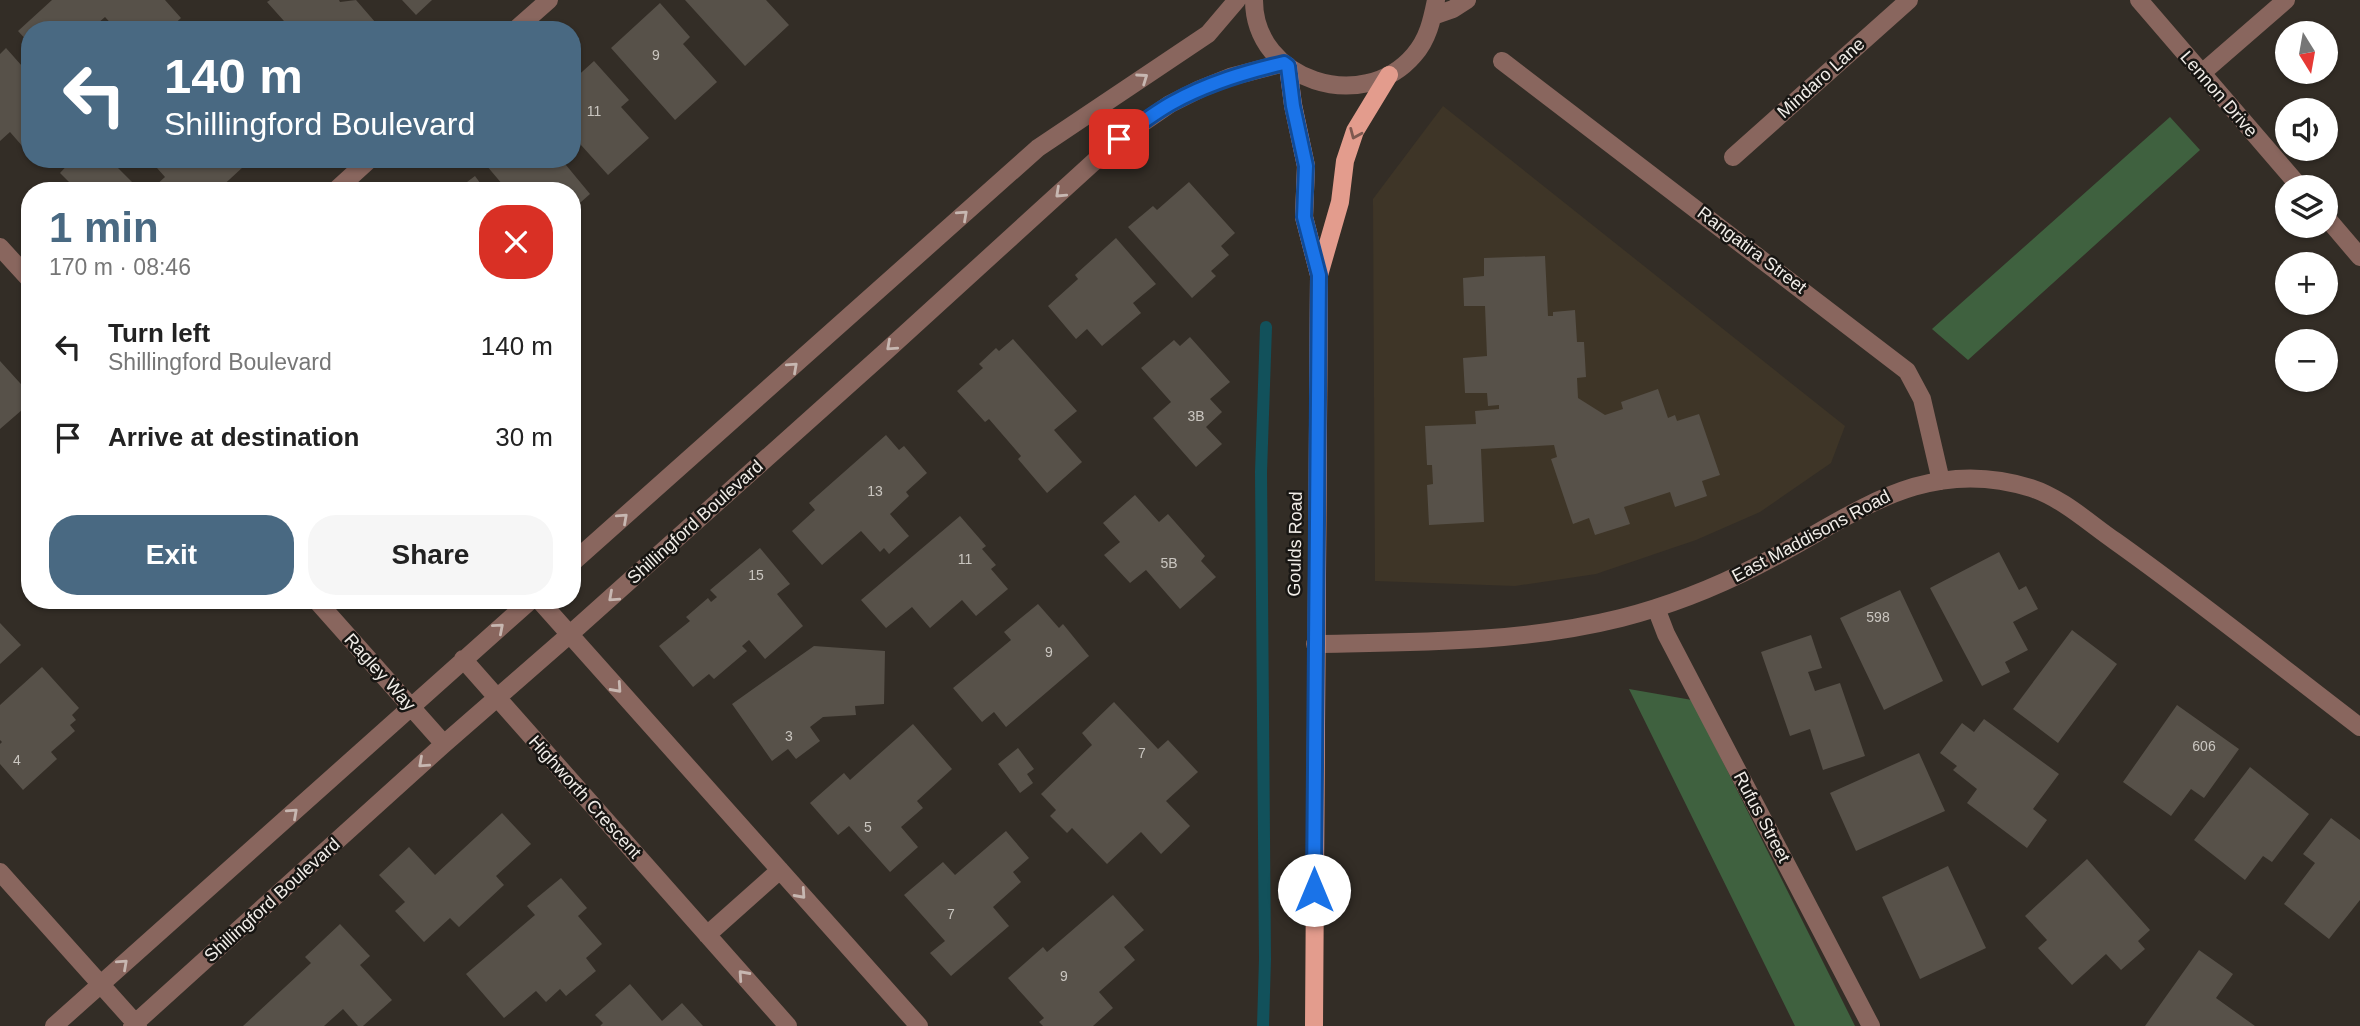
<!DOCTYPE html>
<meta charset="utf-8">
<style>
body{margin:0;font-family:Helvetica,sans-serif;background:#f6f6f6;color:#222;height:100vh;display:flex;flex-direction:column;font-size:26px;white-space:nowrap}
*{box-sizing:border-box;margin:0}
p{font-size:23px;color:#767676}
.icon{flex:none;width:38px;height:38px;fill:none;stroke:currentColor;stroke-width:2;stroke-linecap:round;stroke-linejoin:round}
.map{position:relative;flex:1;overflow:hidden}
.drawer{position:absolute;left:21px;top:182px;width:560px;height:427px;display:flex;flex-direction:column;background:#fff;border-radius:28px;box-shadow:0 2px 5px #0004}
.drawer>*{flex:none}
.banner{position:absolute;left:21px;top:21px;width:560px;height:147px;border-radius:28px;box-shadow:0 2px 5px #0004;background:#496982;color:#fff;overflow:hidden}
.needle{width:46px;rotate:169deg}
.tools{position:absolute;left:2275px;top:21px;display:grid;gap:14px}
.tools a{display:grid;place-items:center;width:63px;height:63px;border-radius:50%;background:#fff;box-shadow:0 2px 5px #0004;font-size:35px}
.pin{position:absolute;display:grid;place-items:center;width:60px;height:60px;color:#fff;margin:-30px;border-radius:14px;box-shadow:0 4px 10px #0006}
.me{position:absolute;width:77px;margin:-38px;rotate:0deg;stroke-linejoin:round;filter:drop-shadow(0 0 5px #0008)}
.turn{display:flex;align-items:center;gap:24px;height:147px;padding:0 28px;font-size:32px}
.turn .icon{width:91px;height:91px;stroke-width:2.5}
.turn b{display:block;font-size:49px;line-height:60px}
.round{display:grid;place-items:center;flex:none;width:74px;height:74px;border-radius:28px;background:#f6f6f6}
.headline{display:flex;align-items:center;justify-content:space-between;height:119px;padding:0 28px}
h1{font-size:42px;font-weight:600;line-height:52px;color:#496982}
.button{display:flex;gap:14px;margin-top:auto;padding:14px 28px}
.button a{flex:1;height:80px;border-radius:28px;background:#496982;color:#fff;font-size:28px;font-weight:600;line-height:80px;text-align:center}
.button a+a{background:#f6f6f6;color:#222}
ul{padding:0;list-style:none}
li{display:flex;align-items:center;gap:21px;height:91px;padding:0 28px}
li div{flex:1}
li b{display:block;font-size:26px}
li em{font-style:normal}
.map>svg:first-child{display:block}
.built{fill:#3e3527}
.green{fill:#3f613f}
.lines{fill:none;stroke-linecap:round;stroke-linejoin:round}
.stream{stroke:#12515b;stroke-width:12}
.building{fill:#575149}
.minor{stroke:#89665e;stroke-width:18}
.major{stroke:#e39c8d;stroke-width:18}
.oneway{stroke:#c7b7b1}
.oneway2{stroke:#7e5950}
.route-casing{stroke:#114b97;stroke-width:18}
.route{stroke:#1a73e8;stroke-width:12}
.labels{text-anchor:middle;stroke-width:5;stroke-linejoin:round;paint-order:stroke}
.number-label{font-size:14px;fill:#cac6c0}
.street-label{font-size:18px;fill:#f1ede8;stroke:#181613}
</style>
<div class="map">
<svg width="2360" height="1026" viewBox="0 0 2360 1026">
<rect width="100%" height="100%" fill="#332d26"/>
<path class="built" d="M1443 106 1845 426 1831 463 1760 512 1696 540 1596 574 1515 586 1375 581 1373 199Z"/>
<path class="green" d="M2170 117 2200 150 1968 360 1932 329Z
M1629 689 1692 700 1855 1026H1795Z"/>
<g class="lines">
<path class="stream" d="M1263 1026 1265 959 1261 472 1266 327"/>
</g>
<path class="building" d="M52 0H165L181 18 168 30H117L105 17 90 30H30V44L18 31Z
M270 0H339L340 2 356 0 382 30H292L267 2Z
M402 0H432L416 15Z
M685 0H766L789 25 745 66Z
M660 3 690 37 683 44 717 82 675 120 611 48Z
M6 48 30 75V155L10 132 0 141V54Z
M594 61 629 100 621 107 649 138 608 175 572 135V81Z
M73 159H109L141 191H78L60 173Z
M149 159H235L243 167 217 191H159L155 186 165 177Z
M481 159H561L590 194 572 210V191H508Z
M475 176 486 191H455Z
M1189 182 1235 233 1221 246 1229 255 1211 271 1216 276 1192 298 1128 227 1153 206 1157 210Z
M1116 238 1156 284 1133 303 1141 313 1102 346 1087 329 1076 339 1048 306 1078 279 1075 275Z
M1545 256 1548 316H1553V312L1575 310 1577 342H1584L1586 377 1577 378 1578 398 1605 415 1623 409 1621 402 1658 389 1668 418 1675 415 1677 421 1699 414 1720 475 1702 481 1707 496 1675 507 1670 492 1624 507 1630 524 1595 535 1589 518 1573 524 1551 459 1557 457 1554 445 1481 449 1484 522 1429 525 1427 485 1433 484 1432 465H1427L1425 426 1476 424 1475 411 1499 409V405L1488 406 1487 393H1465L1463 358 1487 356 1485 306H1464L1463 278 1484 276V258Z
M1190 337 1230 382 1210 399 1222 412 1206 427 1222 444 1196 467 1153 418 1171 402 1141 368 1174 340 1180 346Z
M1013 339 1077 411 1054 430 1082 462 1047 493 1018 459 1021 456 989 419 985 422 957 391 983 368 979 364 996 348 999 351Z
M0 361 30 394V403L0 429Z
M886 435 899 450 904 446 927 473 906 492 909 496 890 514 909 536 889 554 884 548 880 552 861 531 822 565 792 531 815 510 809 503Z
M1135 495 1159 522 1168 514 1205 556 1201 561 1216 577 1180 609 1146 570 1130 583 1104 555 1120 542 1103 523Z
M960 516 986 546 982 549 996 565 991 569 1008 589 976 616 962 600 930 628 912 607 886 628 861 600Z
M760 548 790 584 777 594 803 626 765 659 749 640 742 646 747 651 714 679 709 674 693 687 659 646 690 621 686 617 708 598 711 602 717 597 710 590Z
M1999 552 2019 590 2026 586 2038 609 2013 622 2028 650 2005 662 2010 672 1982 686 1930 588Z
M1900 590 1943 681 1884 710 1840 618Z
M1038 604 1059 628 1063 624 1089 656 1006 727 994 712 982 722 953 688 1011 640 1004 632Z
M0 623 21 645 0 664Z
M2072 630 2117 664 2058 743 2013 709Z
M1811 635 1822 668 1808 672 1815 691 1840 683 1865 756 1823 770 1810 729 1790 736 1761 652Z
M814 646 885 651 884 704 855 706 856 715 823 717 810 727 820 741 796 759 788 749 772 761 732 704Z
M42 667 79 708 72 715 76 720 70 725 75 731 51 752 57 759 23 790 0 764V744L2 742 0 740V705Z
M1114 702 1158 749 1168 740 1198 772 1166 801 1190 826 1161 854 1141 832 1107 864 1072 828 1067 833 1050 816 1056 810 1041 794 1092 745 1082 733Z
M2177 705 2239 749 2204 798 2191 789 2171 816 2123 782Z
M1984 719 2059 774 2033 809 2047 820 2027 848 1967 803 1977 789 1953 770 1957 766 1940 753 1962 723 1974 732Z
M913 724 952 769 917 801 923 808 901 827 918 847 890 872 849 826 838 835 810 803 844 773 850 780Z
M1018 748 1034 769 1027 774 1033 783 1020 793 998 764Z
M1919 753 1945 811 1856 851 1830 793Z
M2250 767 2309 814 2272 862 2263 856 2245 880 2194 840Z
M502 813 531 844 496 876 504 885 459 927 450 918 424 942 395 911 405 902 379 875 409 847 435 875Z
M2331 818 2360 840V900L2329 939 2284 904 2315 863 2303 854Z
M1006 831 1029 858 1013 872 1021 882 993 907 1009 926 951 976 930 953 945 941 904 895 943 862 955 875Z
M2087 859 2150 930 2138 941 2145 949 2121 970 2106 954 2072 985 2038 948 2047 940 2025 916Z
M1948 866 1986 948 1920 979 1882 897Z
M561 878 587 908 578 916 602 944 586 958 596 971 566 996 560 989 546 1002 536 991 504 1018 466 974 535 915 527 906Z
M1113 895 1144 930 1124 947 1135 960 1099 992 1113 1008 1093 1026H1043L1039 1022 1044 1018 1008 978 1043 947 1047 952Z
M340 924 370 956 360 965 392 1000 363 1026H358L343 1009 324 1026H243L311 963 305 957Z
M2199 950 2233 974 2216 998 2255 1026H2145Z
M630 984 662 1021 682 1003 703 1026H600L603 1023 595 1015Z"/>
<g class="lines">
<path class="minor" d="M1254 0C1254 81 1363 115 1414 55 1428 39 1432 20 1436 0
M2139 0 2300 187
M1433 16 1453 9 1467 0
M515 30 549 0
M1502 61 1907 371 1922 399 1941 481
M2202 73 2286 0
M1733 157 1909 0
M335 191 370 159
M2326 217 2360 257
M0 247 30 280
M572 563 1038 148 1208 34 1237 0
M316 600 444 744
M539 600 919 1026
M1656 608 1666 634 1871 1026
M1315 644C1418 642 1521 643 1621 618 1668 606 1714 588 1757 566 1849 520 1920 453 2031 488 2062 498 2089 523 2115 541 2198 600 2279 665 2360 727
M463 659 788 1026
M0 872 138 1026
M707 935 780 870
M54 1026 531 600
M132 1026 444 744 569 635 884 353 1119 139 1170 104 1200 89 1230 77 1284 63"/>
<path class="major" d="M1288 66 1293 105 1306 166 1304 217 1319 275 1314 1026
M1319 275 1340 202 1345 161 1355 131 1389 75"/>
</g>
<defs><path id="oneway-chevron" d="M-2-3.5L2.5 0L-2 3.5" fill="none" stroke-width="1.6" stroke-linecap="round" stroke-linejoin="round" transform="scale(1.75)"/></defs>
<g class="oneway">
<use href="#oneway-chevron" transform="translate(1143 78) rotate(-35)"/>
<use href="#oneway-chevron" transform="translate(1060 193) rotate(137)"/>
<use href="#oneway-chevron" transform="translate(963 215) rotate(-42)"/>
<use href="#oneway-chevron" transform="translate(891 346) rotate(138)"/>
<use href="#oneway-chevron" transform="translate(793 367) rotate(-42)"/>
<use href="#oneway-chevron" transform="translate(623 518) rotate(-42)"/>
<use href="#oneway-chevron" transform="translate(613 597) rotate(138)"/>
<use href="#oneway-chevron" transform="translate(499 628) rotate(-41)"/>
<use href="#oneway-chevron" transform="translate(617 688) rotate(48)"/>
<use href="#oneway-chevron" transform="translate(423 763) rotate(138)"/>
<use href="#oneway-chevron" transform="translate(293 813) rotate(-42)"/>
<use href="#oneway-chevron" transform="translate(801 894) rotate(48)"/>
<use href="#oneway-chevron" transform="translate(123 964) rotate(-42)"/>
<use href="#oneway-chevron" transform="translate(743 975) rotate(-132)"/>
</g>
<use class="oneway2" href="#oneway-chevron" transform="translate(1355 134) rotate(113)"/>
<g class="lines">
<defs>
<path id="route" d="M1119 139C1136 127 1154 113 1172 103 1208 83 1245 72 1284 63L1288 66 1293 106 1306 166 1304 217 1319 275 1314 890"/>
</defs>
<use href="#route" class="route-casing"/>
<use href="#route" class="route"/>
</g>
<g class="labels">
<g class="number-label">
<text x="656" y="60">9</text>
<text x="594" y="116">11</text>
<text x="1196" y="421">3B</text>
<text x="875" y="496">13</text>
<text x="965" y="564">11</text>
<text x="1169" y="568">5B</text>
<text x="756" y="580">15</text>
<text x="1878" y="622">598</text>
<text x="1049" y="657">9</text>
<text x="789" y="741">3</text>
<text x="2204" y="751">606</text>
<text x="1142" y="758">7</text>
<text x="17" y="765">4</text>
<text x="868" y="832">5</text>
<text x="951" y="919">7</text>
<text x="1064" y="981">9</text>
</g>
<g class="street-label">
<text transform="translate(1821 78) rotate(-42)" y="6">Mindaro Lane</text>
<text transform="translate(2219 94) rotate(49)" y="6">Lennon Drive</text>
<text transform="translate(1752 250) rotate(37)" y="6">Rangatira Street</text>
<text transform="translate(695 522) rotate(-42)" y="6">Shillingford Boulevard</text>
<text transform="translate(1811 536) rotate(-28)" y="6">East Maddisons Road</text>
<text transform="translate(1295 544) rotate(-89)" y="6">Goulds Road</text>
<text transform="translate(380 672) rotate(48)" y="6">Ragley Way</text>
<text transform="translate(585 797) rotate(48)" y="6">Highworth Crescent</text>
<text transform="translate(1762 817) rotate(62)" y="6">Rufus Street</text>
<text transform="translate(272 900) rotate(-42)" y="6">Shillingford Boulevard</text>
</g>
</g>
</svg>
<div class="tools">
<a><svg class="needle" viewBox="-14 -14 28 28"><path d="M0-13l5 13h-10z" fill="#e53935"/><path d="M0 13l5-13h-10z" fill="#767676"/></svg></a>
<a><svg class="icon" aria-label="sound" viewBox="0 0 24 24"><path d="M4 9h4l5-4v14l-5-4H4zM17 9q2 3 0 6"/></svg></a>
<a><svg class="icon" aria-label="layers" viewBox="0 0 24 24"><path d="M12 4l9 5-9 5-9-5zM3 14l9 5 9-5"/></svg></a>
<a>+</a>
<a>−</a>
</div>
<div class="pin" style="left:1119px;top:139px;background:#d93025"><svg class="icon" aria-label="arrive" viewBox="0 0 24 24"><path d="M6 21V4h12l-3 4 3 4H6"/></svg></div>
<svg class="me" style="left:1314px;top:890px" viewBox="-20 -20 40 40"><circle r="19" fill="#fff"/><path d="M0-13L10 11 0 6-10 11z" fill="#1a73e8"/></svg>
<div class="banner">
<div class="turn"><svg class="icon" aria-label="left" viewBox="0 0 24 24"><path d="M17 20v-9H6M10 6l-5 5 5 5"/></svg><div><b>140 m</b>Shillingford Boulevard</div></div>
</div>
<section class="drawer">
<div class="headline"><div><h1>1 min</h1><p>170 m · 08:46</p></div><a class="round" style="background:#d93025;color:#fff"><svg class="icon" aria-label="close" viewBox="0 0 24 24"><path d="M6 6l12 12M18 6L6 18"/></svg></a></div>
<ul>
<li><svg class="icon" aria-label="left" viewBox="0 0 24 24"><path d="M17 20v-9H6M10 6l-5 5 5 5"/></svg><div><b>Turn left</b><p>Shillingford Boulevard</p></div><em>140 m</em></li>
<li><svg class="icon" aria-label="arrive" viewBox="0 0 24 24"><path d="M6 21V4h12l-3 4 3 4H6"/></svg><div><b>Arrive at destination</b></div><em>30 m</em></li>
</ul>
<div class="button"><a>Exit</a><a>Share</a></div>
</section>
</div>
